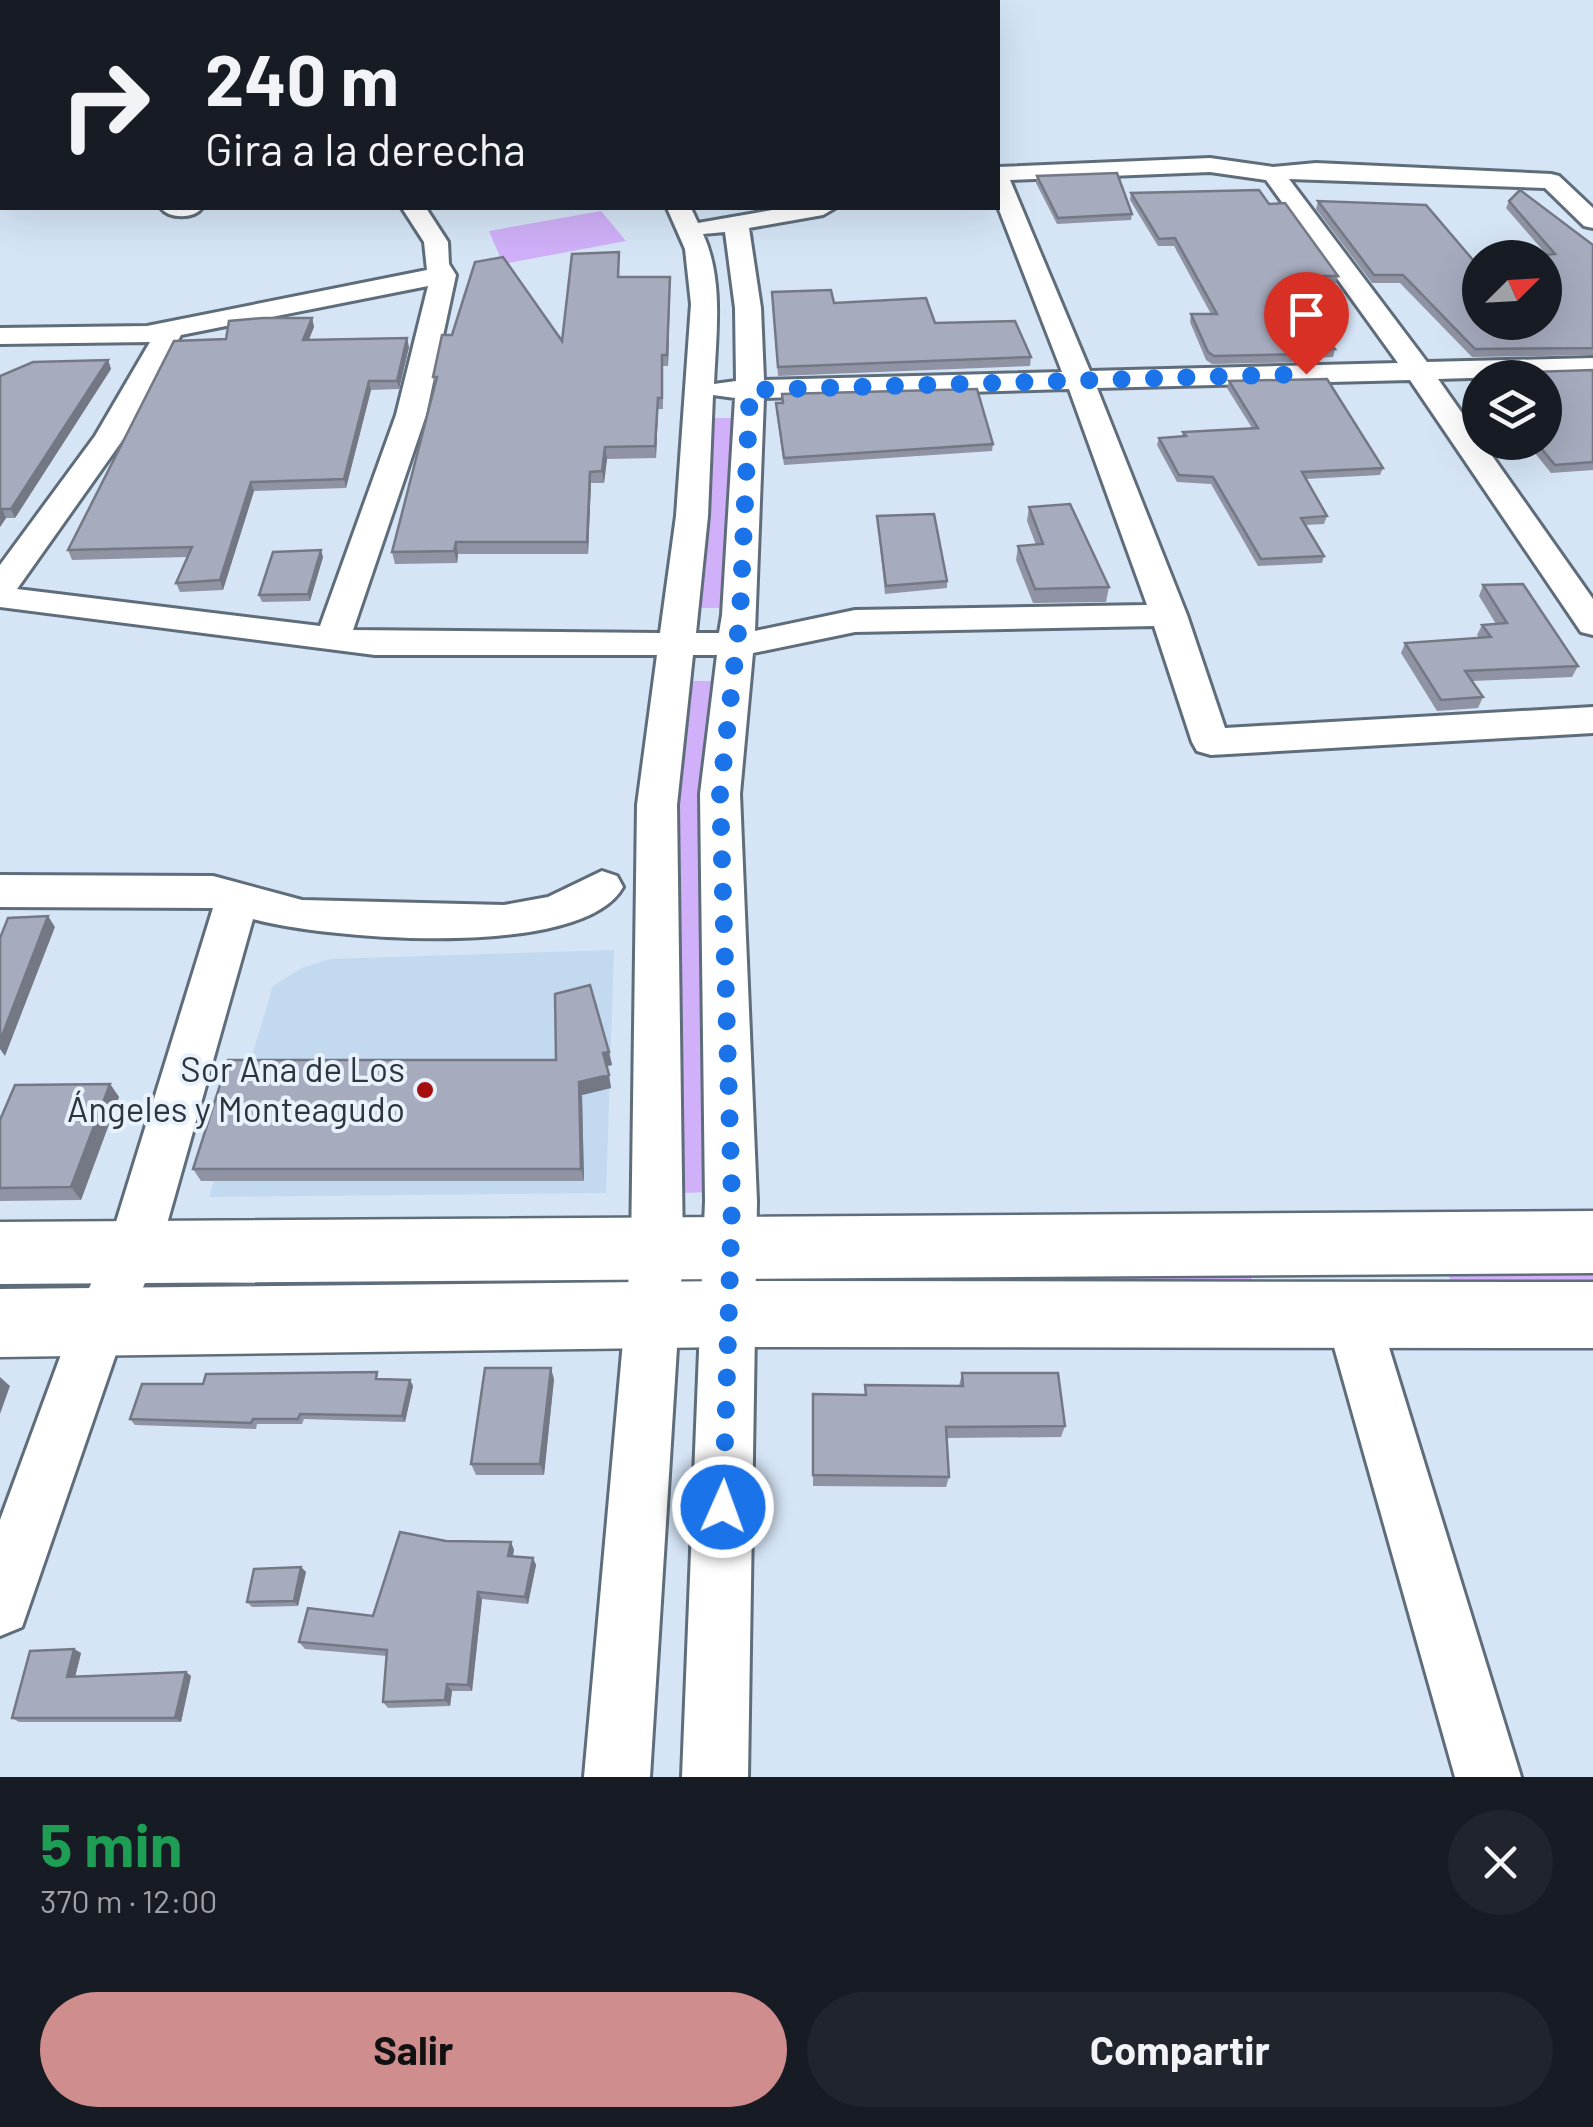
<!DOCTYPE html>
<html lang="es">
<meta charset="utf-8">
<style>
body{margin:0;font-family:Barlow,sans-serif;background:#20242c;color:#f1f3f6;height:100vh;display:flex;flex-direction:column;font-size:38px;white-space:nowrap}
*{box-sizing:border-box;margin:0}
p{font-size:32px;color:#9ea1a6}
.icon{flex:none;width:55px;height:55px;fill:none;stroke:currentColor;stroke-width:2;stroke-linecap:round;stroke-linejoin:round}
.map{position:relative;height:1777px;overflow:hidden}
.side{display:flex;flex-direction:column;background:#171b24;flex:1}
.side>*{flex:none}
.guide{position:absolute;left:0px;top:0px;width:1000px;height:210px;box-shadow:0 10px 40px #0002;background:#171b24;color:#f1f3f6;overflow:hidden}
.needle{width:65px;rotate:66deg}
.buttons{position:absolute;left:1462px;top:240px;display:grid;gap:20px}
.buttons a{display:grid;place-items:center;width:100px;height:100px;border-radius:50%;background:#171b24;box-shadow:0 10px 40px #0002;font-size:50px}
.pin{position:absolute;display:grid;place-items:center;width:85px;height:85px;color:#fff;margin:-102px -42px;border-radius:50% 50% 50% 0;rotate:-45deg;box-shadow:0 0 10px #0007}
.pin .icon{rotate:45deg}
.me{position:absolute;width:110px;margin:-55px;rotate:2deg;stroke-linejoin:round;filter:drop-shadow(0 0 8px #0008)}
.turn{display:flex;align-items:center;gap:35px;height:210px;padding:0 40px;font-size:45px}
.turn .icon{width:130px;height:130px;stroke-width:2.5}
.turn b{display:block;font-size:70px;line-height:85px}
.round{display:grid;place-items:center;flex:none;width:105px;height:105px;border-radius:52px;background:#20242c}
.head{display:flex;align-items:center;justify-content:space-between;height:170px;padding:0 40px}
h1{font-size:60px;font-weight:700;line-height:75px;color:#1e9e55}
.cta{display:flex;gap:20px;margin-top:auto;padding:20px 40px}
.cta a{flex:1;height:115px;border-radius:60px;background:#cf8d8e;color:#111;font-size:40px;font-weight:700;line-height:115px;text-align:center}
.cta a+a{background:#20242c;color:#f1f3f6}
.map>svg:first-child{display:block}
.built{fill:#c3d9ef}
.green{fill:#d0b0f9}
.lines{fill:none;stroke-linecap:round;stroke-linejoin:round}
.street-casing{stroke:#5f6d7b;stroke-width:6}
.secondary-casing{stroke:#5f6d7b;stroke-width:5}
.street{fill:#fff;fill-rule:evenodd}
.secondary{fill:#fff;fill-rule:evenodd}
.wall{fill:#8f93a3}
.shaded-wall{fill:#747885}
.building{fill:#a6abbe;stroke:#747885;stroke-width:2.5}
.route{stroke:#1a73e8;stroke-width:18;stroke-dasharray:0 32.4}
.poi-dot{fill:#a5100f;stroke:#e8f2fc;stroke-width:4}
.labels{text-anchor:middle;stroke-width:8;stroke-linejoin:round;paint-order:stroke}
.poi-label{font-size:35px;fill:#2e343b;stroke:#e8f2fc;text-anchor:end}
</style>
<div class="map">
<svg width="1593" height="1777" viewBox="0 0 1593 1777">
<rect width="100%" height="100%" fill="#d5e5f6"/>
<path class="built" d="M614 950 606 1193 209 1197 273 986 302 968 330 959Z"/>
<path class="green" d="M601 211 626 241 503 264 489 231Z
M713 418H737L725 608H696Z
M686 681H713L703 787 709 1192 681 1193 676 790Z
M1593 1264V1288H1453L1445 1265Z
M1249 1269 1254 1290 793 1291V1270Z
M209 1274 567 1275 565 1296 202 1295Z"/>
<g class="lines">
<defs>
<path id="street" d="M0 140H2V154H0Z
M1210 158 1273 167 1316 163 1551 174 1559 176 1593 208V228L1584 226 1545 188 1289 179 1427 362 1593 358V374L1438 379 1593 599V635L1581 632 1410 380 1097 388 1187 615 1225 728 1593 707V733L1211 755 1197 751 1192 742 1154 626 855 632 753 653 740 794 757 1201 748 1777H682L705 1201 700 794 717 655H693L677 805 683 1252 650 1777H584L631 1252 637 805 657 655H375L0 607V565L95 436 150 342 0 344V328L147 326 427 270 424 242 402 208H426L448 242 449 264 456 275 426 415 353 630 660 633 676 516 691 304 685 249 667 208H691L698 223 784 208H835L823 215 749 228 761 308 764 380 1062 372 998 207V167ZM1210 172 1266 180 1398 363 1090 371 1010 180ZM725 232 735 308 736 381 714 384C716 335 724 280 703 234ZM428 286 396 415 320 626 17 589 124 438 181 335ZM1069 389 1147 605 855 610 755 631 764 398ZM713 395 735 398 722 615 719 633H696L708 516Z
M161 208H202C194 219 169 219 161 208Z
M602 871 617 876 623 887C582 961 325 939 253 919L159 1252 126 1325 22 1627 0 1636V1520L73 1322 108 1248 213 908 0 907V875L213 876 302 900 504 905 548 897Z
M1352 1289 1371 1297 1379 1315 1521 1777H1455L1325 1315 1333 1297Z"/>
<path id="secondary" d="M1593 1211V1273L0 1284V1222Z
M729 1281 1593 1282V1348L729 1347 0 1357V1289Z"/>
</defs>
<use href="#street" class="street-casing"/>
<use href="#secondary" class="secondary-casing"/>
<use href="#street" class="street"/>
<use href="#secondary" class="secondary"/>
</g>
<path class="wall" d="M1037 176 1132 214 1131 220 1057 224 1036 183Z
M1131 193 1269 204 1338 276 1336 283 1316 284 1336 309 1334 317 1311 318 1335 349 1333 357 1308 358 1307 362 1212 364 1206 360 1190 322 1191 314H1211L1174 246H1158L1130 200Z
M1318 201 1473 260 1546 254 1506 208 1509 201 1593 245V355L1472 357 1400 283H1372L1316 209Z
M619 252V277L670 288 668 366H663V409H658L656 458 607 459 604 483H591L588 554H458L457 563 395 564 392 552 435 385 433 377 452 335 562 341Z
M772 300 834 303 935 323 1031 357 1030 366 778 376Z
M312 318 314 327 309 340 409 347 399 389 371 390 346 488 254 491 223 590 180 592 176 583 188 557 72 560 68 550 226 339Z
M108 360 111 369 15 518H6L0 527V376Z
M1593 370V470L1551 473 1526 442H1545V378H1496L1498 373Z
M1229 381 1383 468 1380 475 1306 479 1327 516 1324 524 1306 525 1324 556 1322 563 1258 566 1211 484 1177 482 1157 445 1159 438 1182 437 1183 432 1252 428 1227 388Z
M782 394 993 444 992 451 784 465 776 410V403H782Z
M1029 507 1109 587 1106 602 1033 603 1016 560 1018 546 1036 545 1027 521Z
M877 516 947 581V588L885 594Z
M323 557 310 601 262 602 259 595Z
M1483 585 1578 666 1572 677 1472 681 1483 697 1478 708 1437 711 1401 653 1405 643 1479 638 1477 635 1482 625 1496 624 1479 596Z
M590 985 609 1052 612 1065 607 1066 611 1088 582 1095 584 1181H201L193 1169 228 1060H556L555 994Z
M110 1084 119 1097 81 1200 0 1201V1120Z
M962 1373 1065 1426 1061 1437 946 1438 949 1477 946 1487 813 1486V1394L865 1395V1385L959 1386Z
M380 1378 410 1380 413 1386 405 1422 304 1419 302 1424H257L256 1429 135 1425 130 1419 203 1384Z
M554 1379 544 1475H476L471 1464Z
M446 1541 511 1542 514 1550 513 1556 533 1558 536 1565 528 1604 482 1599 472 1691H452L450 1706 388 1708 383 1702 387 1656 305 1649 299 1642 373 1616Z
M301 1567 306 1572 298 1606 252 1607 247 1602Z
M74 1649 81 1653 75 1677 186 1672 191 1676 181 1722H19L12 1718Z"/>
<path class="shaded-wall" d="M444 0H456V2H429Z
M467 0H482V2H468Z
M493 0H556L536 2H487L486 1Z
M670 277V288L668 366 667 355Z
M312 318 314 327 305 348 303 340Z
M407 338 409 347 399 389 397 381Z
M108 360 111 369 15 518 11 509Z
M369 381 371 390 346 488 344 479Z
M658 398V409L656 458 655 446Z
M605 447 607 459 604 483 602 471Z
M590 472 591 483 588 554 587 542Z
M251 482 254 491 223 590 220 580Z
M2 509 6 518 0 527V512Z
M456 542 458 554 457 563 454 551Z
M321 550 323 557 310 601 308 594Z
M48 916 55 927 5 1056 0 1049V1041Z
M609 1052 612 1065 605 1066 603 1053Z
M609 1075 611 1088 582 1095 584 1181 581 1169 579 1082Z
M110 1084 119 1097 81 1200 71 1187Z
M551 1368 554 1379 544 1475 540 1464Z
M0 1377 10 1386 0 1414Z
M410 1380 413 1386 405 1422 402 1416Z
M511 1542 514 1550 511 1563 508 1556Z
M533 1558 536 1565 528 1604 525 1597Z
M301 1567 306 1572 298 1606 294 1601Z
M478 1592 482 1599 472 1691 468 1685Z
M74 1649 81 1653 74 1681 67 1677Z
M186 1672 191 1676 181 1722 175 1718Z
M447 1684 452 1691 450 1706 445 1700Z"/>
<path class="building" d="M28 0H444L429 2H9Z
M2 3V37L0 36V4Z
M2 38V64H0V48Z
M1117 173 1132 214 1058 218 1037 176Z
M1259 190 1269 204 1285 203 1338 276H1310L1336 309 1306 311 1335 349 1307 350 1309 354 1214 356 1208 352 1191 314H1217L1175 238 1159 239 1131 193Z
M1520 190 1593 245V348L1475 349 1403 275H1374L1318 201 1426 205 1473 260H1480V322H1545V258H1508L1555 254 1509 201Z
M619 252 618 277H670L667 355H662V398H658L655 446 605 447 602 471 590 472 587 542H456L454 551 392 552 437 377H433L442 335H452L475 262 503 257 562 341 572 254Z
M831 290 834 303 926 298 935 323 1015 321 1031 357 778 367 772 292Z
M263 318H312L303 340 407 338 397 381H369L344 479 251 482 220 580 176 583 192 547 68 550 174 341 226 339 229 321Z
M108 360 11 509H2L0 512V376L33 362Z
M1593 370V462L1555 465 1536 442H1545V378H1502L1498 373Z
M1327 379 1383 468 1302 472 1327 516 1301 518 1324 556 1261 559 1213 477 1179 475 1159 438 1186 436 1183 432 1258 428 1229 381Z
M977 389 993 444 784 458 776 403H783L782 394Z
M1070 504 1109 587 1035 589 1018 546 1043 544 1029 507Z
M934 514 947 581 886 586 877 516Z
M321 550 308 594 259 595 273 552Z
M1523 584 1578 666 1465 671 1483 697 1441 700 1405 643 1491 637 1482 625 1507 623 1483 585Z
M48 916 0 1041V938L8 918Z
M590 985 609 1052 603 1053 609 1075 579 1082 581 1169H193L228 1060H556L555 994Z
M110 1084 71 1187 0 1188V1120L15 1085Z
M485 1368H551L540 1464H471Z
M377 1372 376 1379 410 1380 402 1416 300 1414 298 1419H253L251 1423 130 1419 142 1384H203L206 1374Z
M962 1373H1058L1065 1426 946 1427 949 1477 813 1475V1394L866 1395 865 1385 963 1386Z
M400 1532 446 1541 511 1542 508 1556 533 1558 525 1597 478 1592 468 1685 447 1684 445 1700 383 1702 387 1650 299 1642 308 1608 373 1616Z
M301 1567 294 1601 247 1602 254 1569Z
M74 1649 67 1677 186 1672 175 1718H12L30 1651Z"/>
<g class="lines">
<path class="route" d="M723 1507 732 1201 720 794 740 614 750 390 1306 374"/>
</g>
<circle class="poi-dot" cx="425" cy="1090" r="10"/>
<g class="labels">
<g class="poi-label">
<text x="405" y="1082">Sor Ana de Los<tspan x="405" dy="40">Ángeles y Monteagudo</tspan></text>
</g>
</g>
</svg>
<div class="buttons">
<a><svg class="needle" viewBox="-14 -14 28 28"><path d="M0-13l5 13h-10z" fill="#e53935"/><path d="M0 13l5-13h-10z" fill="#9ea1a6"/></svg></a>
<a><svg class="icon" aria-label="layers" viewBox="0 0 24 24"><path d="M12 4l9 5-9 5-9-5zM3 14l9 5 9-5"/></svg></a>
</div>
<div class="pin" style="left:1306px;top:374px;background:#d93025"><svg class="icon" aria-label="arrive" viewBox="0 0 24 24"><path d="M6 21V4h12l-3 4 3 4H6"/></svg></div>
<svg class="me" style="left:723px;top:1507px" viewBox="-20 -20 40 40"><circle r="17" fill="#1a73e8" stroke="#fff" stroke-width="3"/><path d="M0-11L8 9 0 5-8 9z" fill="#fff"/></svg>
<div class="guide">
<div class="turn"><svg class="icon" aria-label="right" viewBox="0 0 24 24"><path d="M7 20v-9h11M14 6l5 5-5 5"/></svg><div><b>240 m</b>Gira a la derecha</div></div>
</div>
</div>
<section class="side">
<div class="head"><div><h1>5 min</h1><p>370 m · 12:00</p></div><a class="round"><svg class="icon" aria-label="close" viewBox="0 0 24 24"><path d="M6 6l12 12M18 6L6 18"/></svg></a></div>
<div class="cta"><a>Salir</a><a>Compartir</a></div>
</section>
